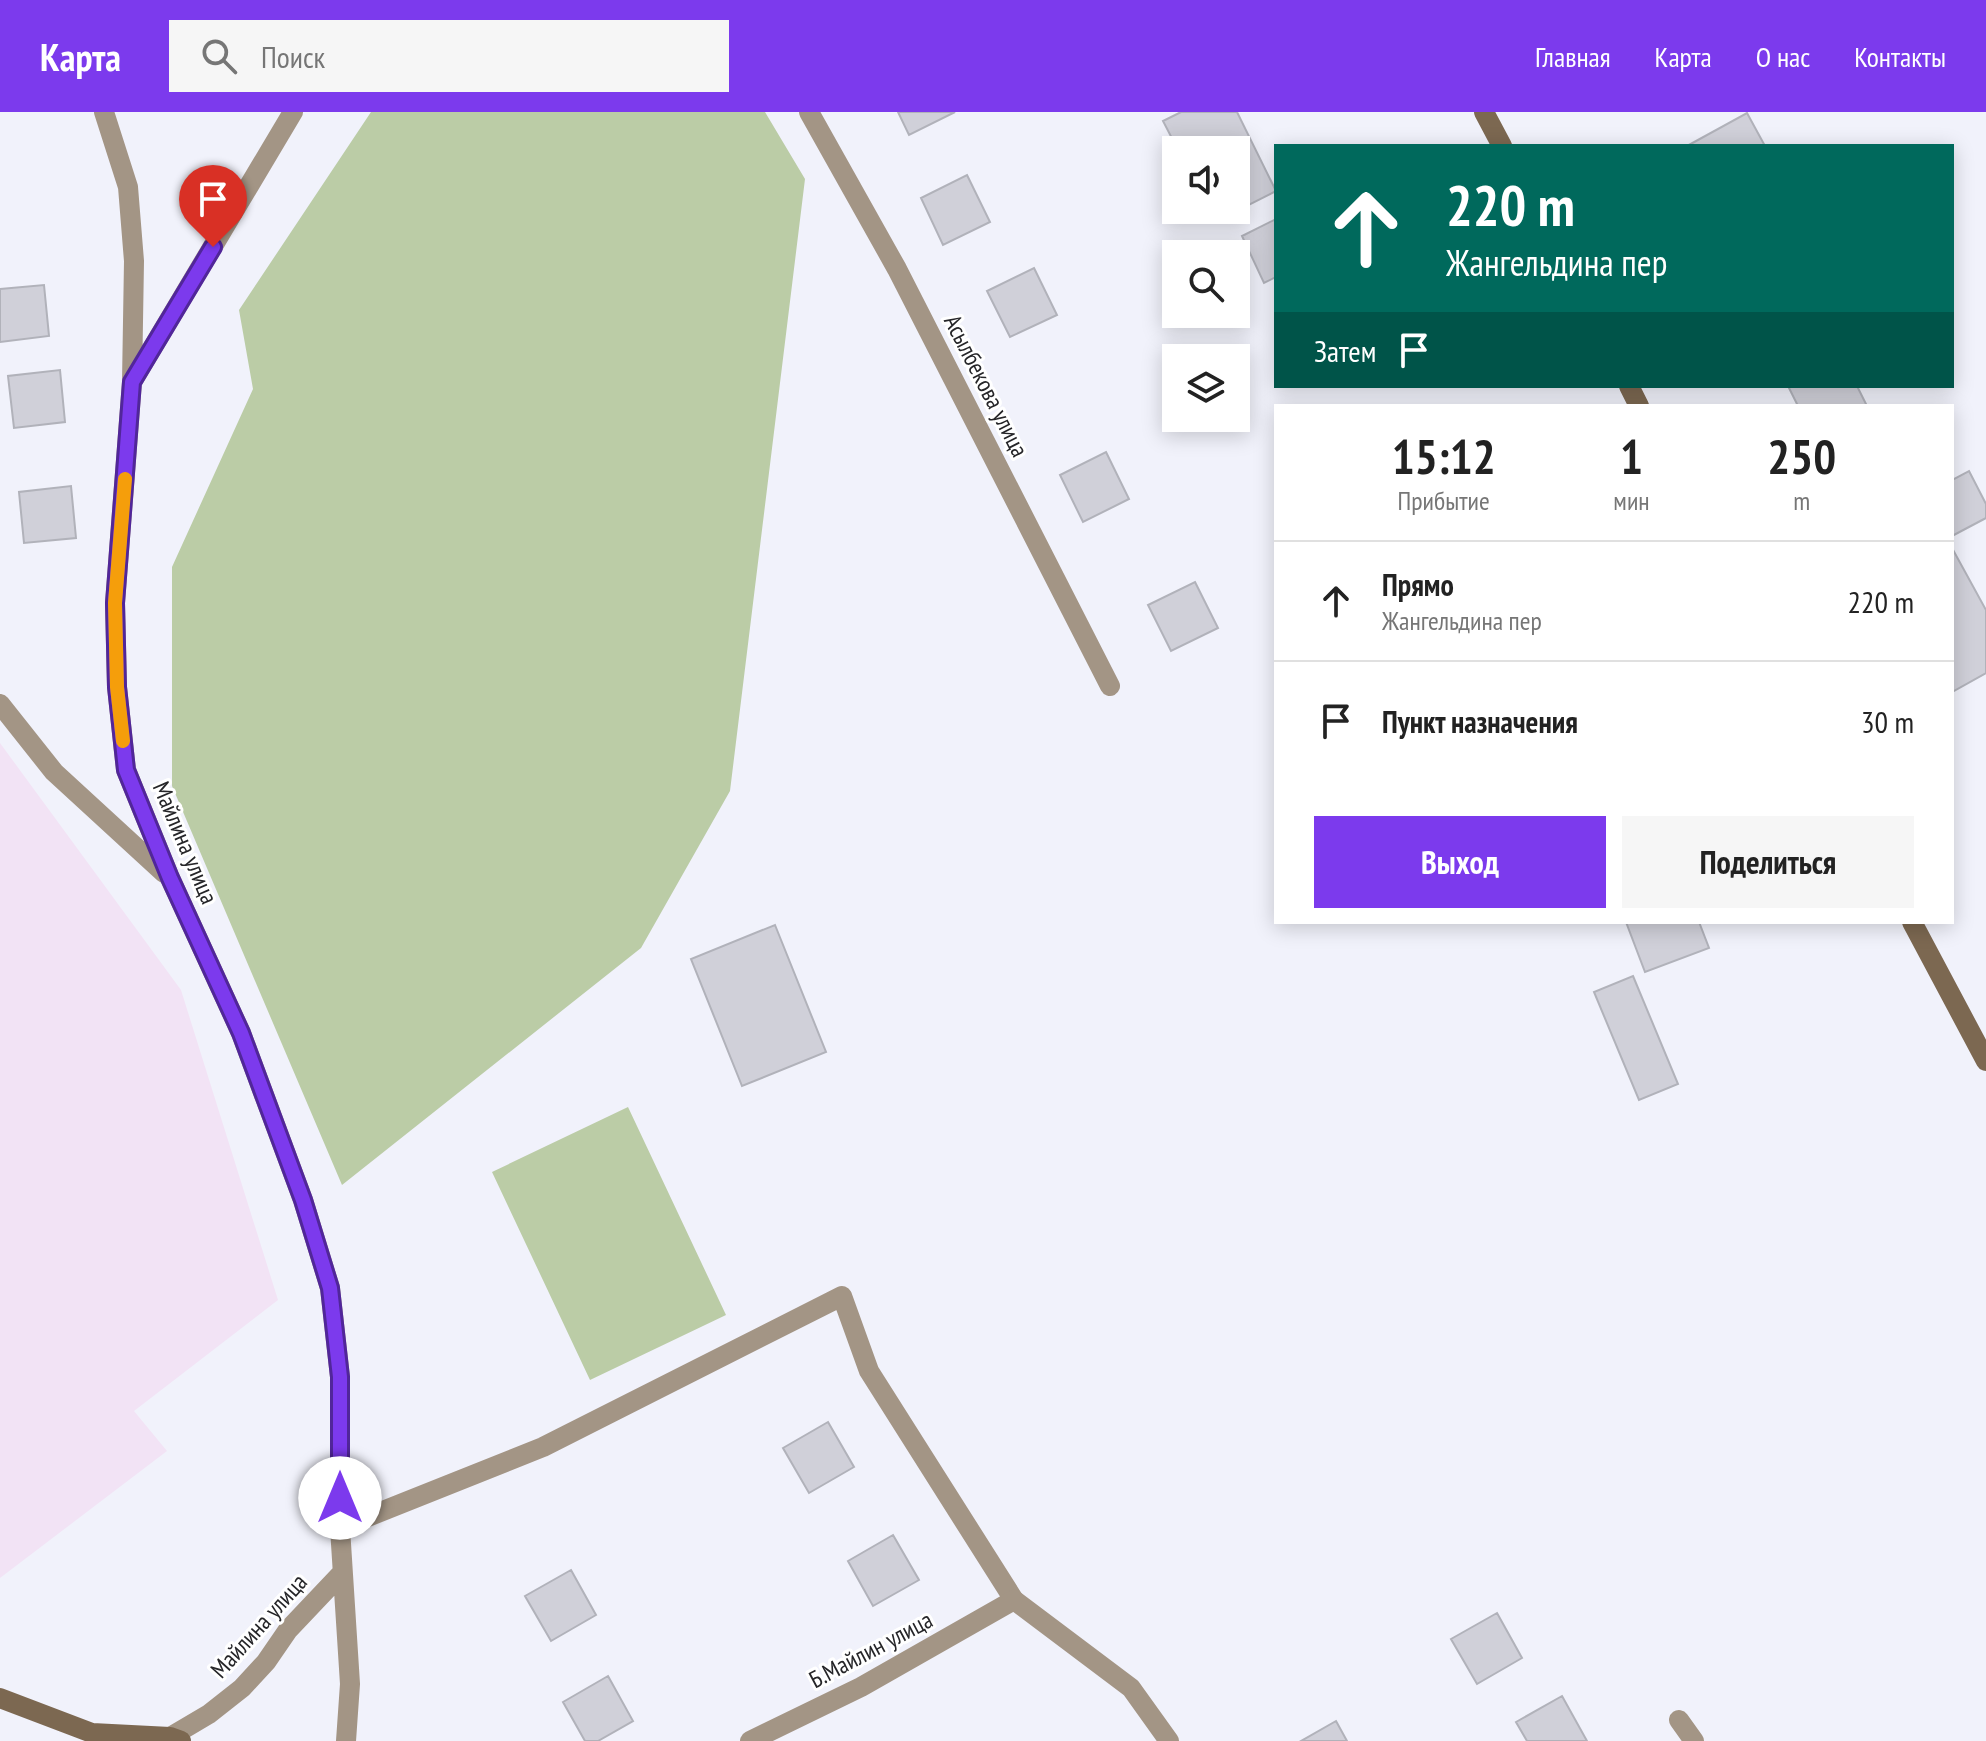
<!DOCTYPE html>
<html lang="ru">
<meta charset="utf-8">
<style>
body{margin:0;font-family:"PT Sans Narrow",sans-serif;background:#f6f6f6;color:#222;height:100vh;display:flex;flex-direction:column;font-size:30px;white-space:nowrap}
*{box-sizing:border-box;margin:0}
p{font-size:26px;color:#767676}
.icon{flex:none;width:44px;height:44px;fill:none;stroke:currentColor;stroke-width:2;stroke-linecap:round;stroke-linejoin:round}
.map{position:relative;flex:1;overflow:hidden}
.side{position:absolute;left:1274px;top:292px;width:680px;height:520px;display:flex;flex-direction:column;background:#fff;border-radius:0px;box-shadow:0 4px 20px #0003}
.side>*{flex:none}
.banner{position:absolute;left:1274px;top:32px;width:680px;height:244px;border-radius:0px;box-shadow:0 4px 20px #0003;background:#00695c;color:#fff;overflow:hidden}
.controls{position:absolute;left:1162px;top:24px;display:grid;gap:16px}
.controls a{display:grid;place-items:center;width:88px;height:88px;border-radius:0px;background:#fff;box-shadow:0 4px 20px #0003;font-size:40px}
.pin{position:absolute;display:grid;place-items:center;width:68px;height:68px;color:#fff;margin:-82px -34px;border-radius:50% 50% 50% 0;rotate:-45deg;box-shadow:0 0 8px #0007}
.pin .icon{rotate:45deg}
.me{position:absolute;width:88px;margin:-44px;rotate:0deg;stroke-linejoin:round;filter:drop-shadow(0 0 6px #0008)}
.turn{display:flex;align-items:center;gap:28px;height:168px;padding:0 40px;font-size:36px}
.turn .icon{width:104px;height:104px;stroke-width:2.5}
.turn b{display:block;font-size:56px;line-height:68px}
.then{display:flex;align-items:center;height:76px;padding:0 40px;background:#0003;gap:16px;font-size:30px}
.eta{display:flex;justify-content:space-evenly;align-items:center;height:136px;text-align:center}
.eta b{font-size:48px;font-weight:700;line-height:56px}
.cta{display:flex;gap:16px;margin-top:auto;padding:16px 40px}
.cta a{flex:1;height:92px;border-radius:0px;background:#7c3aed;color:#fff;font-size:32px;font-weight:700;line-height:92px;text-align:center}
.cta a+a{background:#f6f6f6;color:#222}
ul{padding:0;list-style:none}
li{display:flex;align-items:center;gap:24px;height:120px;padding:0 40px;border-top:2px solid #e0e0e0}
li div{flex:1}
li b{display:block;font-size:30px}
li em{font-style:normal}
header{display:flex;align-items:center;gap:48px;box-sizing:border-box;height:112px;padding:0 40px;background:#7c3aed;color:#fff}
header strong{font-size:38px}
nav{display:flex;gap:44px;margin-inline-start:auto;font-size:28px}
.search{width:560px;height:72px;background:#f6f6f6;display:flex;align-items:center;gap:20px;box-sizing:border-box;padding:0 28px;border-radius:0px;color:#767676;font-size:30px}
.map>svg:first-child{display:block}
.industrial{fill:#f2e3f5}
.green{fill:#bbcca6}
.building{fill:#d0d0d9;stroke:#b1b2ba;stroke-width:2}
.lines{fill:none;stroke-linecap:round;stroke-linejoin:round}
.lane{stroke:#a39585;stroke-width:20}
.street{stroke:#a39585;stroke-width:20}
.secondary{stroke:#7c6851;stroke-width:20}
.route-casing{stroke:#51269a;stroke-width:20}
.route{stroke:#7c3aed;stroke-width:14}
.slow{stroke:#f59e0b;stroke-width:14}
.labels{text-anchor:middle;stroke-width:6;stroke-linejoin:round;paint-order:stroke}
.street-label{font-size:24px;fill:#252528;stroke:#fff}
</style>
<header>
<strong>Карта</strong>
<div class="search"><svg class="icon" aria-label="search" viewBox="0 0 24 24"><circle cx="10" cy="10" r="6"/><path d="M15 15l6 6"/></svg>Поиск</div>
<nav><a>Главная</a><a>Карта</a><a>О нас</a><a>Контакты</a></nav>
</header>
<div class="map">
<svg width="1986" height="1629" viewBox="0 0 1986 1629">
<rect width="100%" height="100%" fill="#f1f2fb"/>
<path class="industrial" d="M0 631 181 878 278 1188 134 1299 167 1339 0 1466Z"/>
<path class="green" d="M371 0H765L805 67 730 679 641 836 342 1073 172 674V455L253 277 239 198Z
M628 995 726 1203 590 1268 492 1060Z"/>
<path class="building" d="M898 0H955L909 23Z
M1181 0H1237L1276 79 1215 110 1208 98H1236V38H1178L1163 9Z
M1747 1 1765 34H1687Z
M967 63 990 110 943 133 921 86Z
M1276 107V165L1264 171 1242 124Z
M1034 156 1057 203 1010 225 987 179Z
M44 173 49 224 0 230V177Z
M60 258 65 310 14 316 8 264Z
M1788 274H1857L1867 294H1798Z
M1106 340 1129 387 1083 410 1060 363Z
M1969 359 1986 392V406L1952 424V368Z
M71 374 76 426 24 431 19 380Z
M1952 436 1986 498V561L1952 580Z
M1195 470 1218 516 1171 539 1148 493Z
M1626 810H1699L1709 836 1645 860Z
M775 813 826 940 742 974 691 847Z
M1633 864 1678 972 1639 988 1594 880Z
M828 1310 854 1355 809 1381 783 1336Z
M893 1423 919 1468 873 1494 848 1449Z
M571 1458 596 1503 551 1529 525 1484Z
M1497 1501 1522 1546 1477 1572 1451 1527Z
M608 1564 633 1609 598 1629H585L563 1590Z
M1562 1584 1587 1629H1527L1516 1610Z
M1336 1609 1347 1629H1301Z"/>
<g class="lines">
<path class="lane" d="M340 1416 543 1335 842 1184 869 1259 1014 1488"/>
<path class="street" d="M104 0 128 75 134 149 132 270 115 491 117 575 126 658 170 766 241 921 303 1088 330 1176 340 1265V1416L350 1572 346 1629
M809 0 897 157 1110 574
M132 270 293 0
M0 592 54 660 164 761
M1679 1608 1694 1629
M170 1625 209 1602 242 1576 266 1550 288 1518 342 1461
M750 1629 861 1575 1014 1488 1131 1576 1169 1629"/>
<path class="secondary" d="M1484 0 1502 34
M1629 274 1639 294
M1912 810 1986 949
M0 1586 92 1621 170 1625 181 1629"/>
</g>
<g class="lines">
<defs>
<path id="route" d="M213 135 132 270 115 491 117 575 126 658 170 766 241 921 303 1088 330 1176 340 1265V1386"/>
</defs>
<use href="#route" class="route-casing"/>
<use href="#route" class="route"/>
<path class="slow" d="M123 629 117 575 115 491 125 367"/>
</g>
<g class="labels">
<g class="street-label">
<text transform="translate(986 274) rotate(63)" y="8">Асылбекова улица</text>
<text transform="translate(185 731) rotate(67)" y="8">Майлина улица</text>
<text transform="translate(259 1514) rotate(-48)" y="8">Майлина улица</text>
<text transform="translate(871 1538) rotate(-28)" y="8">Б.Майлин улица</text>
</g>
</g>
</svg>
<div class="controls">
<a><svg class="icon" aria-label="sound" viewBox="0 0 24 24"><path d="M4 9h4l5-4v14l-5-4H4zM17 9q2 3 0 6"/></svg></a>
<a><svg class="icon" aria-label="search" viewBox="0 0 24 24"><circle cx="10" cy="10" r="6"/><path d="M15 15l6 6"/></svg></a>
<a><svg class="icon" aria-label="layers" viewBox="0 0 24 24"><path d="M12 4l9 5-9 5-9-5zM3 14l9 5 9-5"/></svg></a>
</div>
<div class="pin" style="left:213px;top:135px;background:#d93025"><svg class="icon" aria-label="arrive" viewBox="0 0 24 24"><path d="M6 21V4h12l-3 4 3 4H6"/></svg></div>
<svg class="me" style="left:340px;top:1386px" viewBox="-20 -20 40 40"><circle r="19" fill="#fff"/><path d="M0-13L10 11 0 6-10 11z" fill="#7c3aed"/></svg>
<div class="banner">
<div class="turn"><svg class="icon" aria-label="ahead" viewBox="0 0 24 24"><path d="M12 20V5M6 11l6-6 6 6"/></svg><div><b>220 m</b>Жангельдина пер</div></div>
<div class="then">Затем<svg class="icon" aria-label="arrive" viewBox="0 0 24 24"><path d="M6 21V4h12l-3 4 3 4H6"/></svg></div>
</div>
<section class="side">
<div class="eta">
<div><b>15:12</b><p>Прибытие</p></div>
<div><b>1</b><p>мин</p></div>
<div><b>250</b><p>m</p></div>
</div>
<ul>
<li><svg class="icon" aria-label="ahead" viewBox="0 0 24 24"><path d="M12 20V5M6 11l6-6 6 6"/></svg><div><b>Прямо</b><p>Жангельдина пер</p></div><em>220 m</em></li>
<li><svg class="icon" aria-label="arrive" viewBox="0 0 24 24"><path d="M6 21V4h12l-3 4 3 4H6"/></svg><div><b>Пункт назначения</b></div><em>30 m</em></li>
</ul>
<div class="cta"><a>Выход</a><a>Поделиться</a></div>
</section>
</div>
